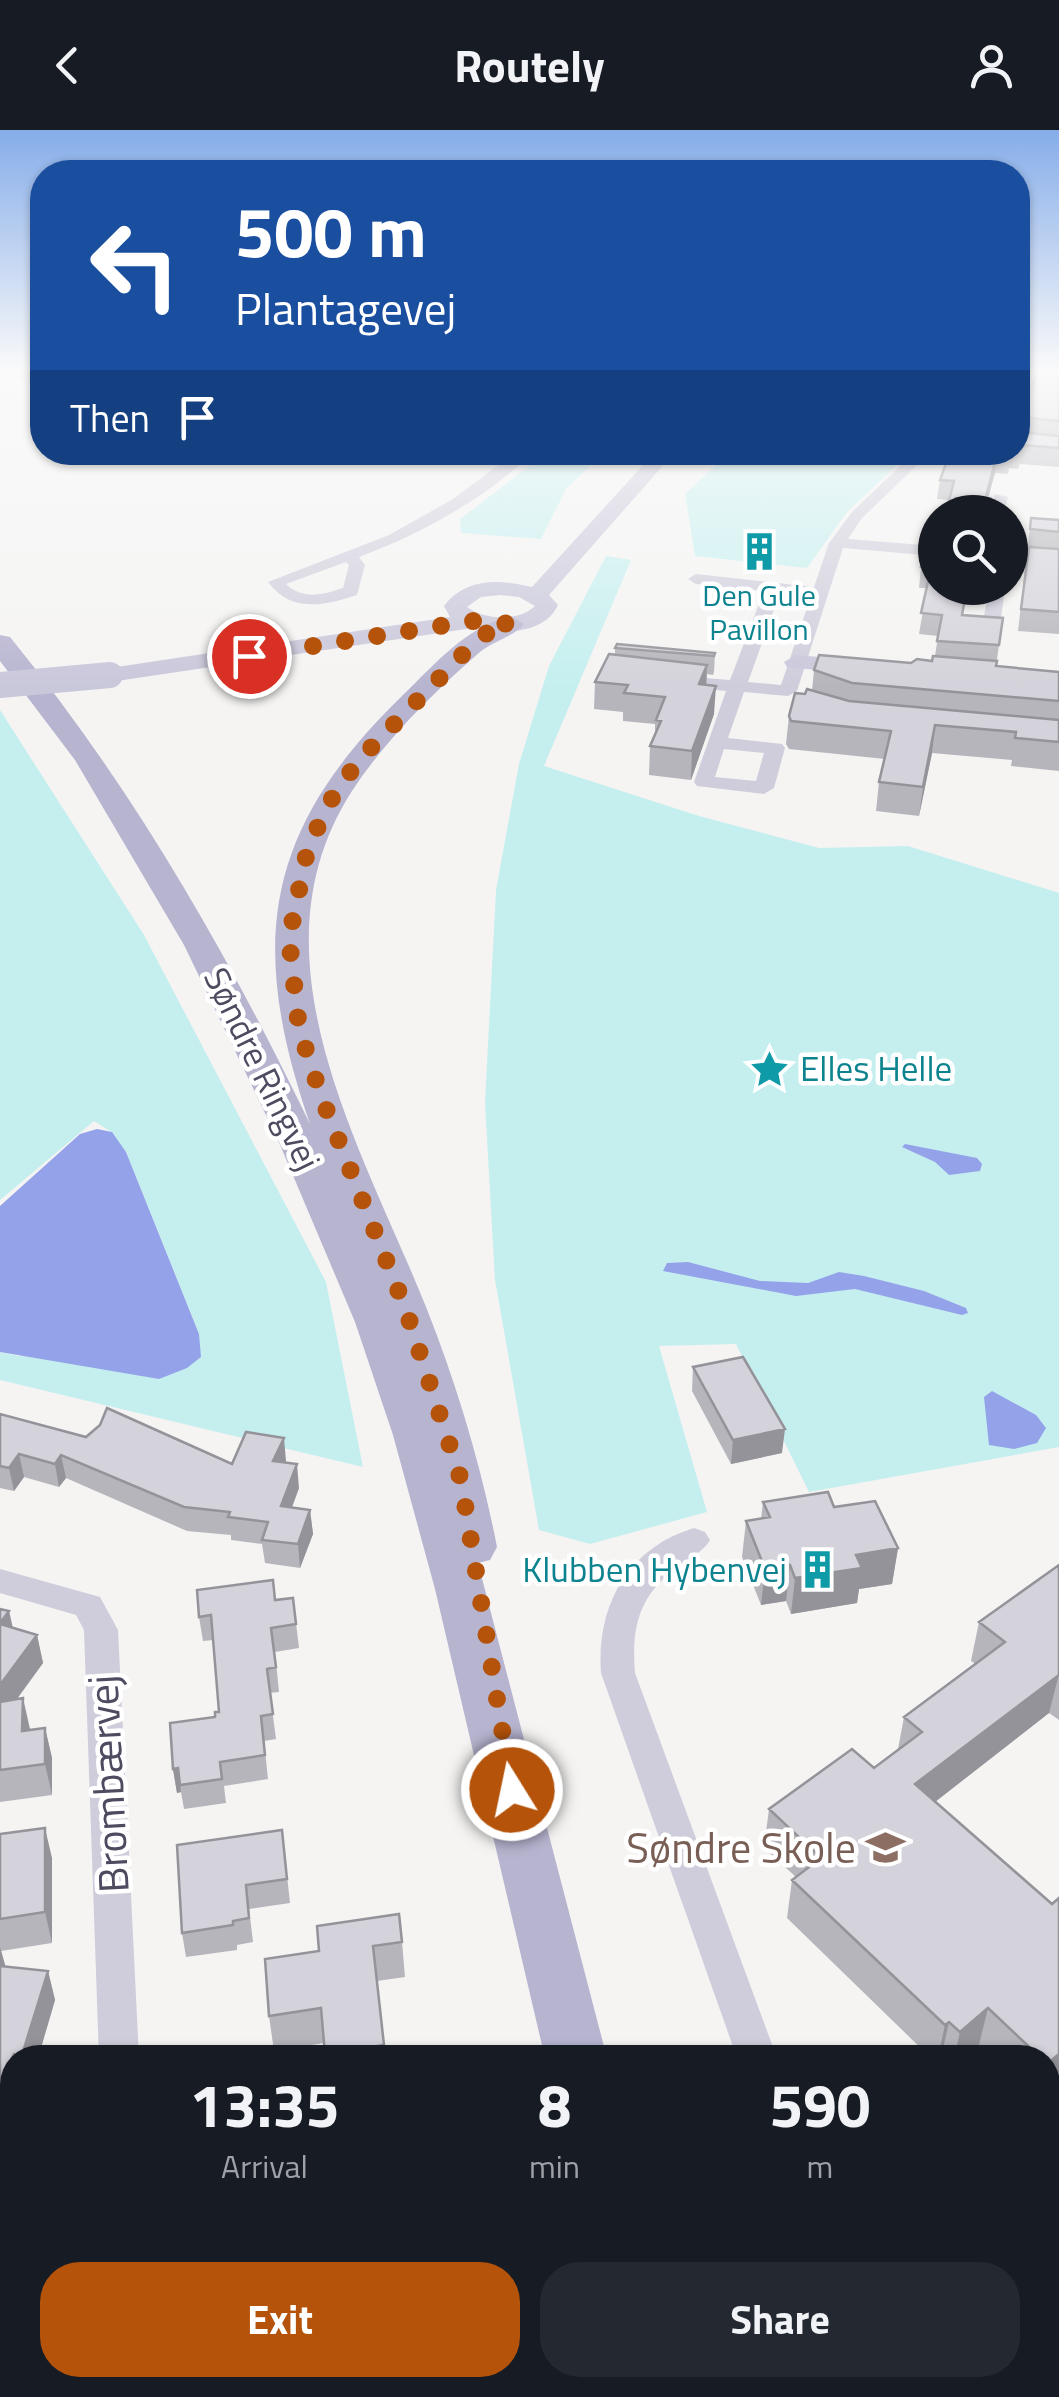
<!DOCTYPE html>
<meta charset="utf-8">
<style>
body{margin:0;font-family:"Titillium Web",sans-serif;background:#242831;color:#f1f3f6;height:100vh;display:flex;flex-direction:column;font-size:38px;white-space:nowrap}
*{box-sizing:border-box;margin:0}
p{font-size:32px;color:#9ea1a6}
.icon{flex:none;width:55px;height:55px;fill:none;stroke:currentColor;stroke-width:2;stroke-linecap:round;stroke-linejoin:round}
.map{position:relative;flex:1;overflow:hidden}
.panel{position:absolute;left:0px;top:1915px;width:1060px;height:352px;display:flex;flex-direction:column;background:#171b24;border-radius:40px 40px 0 0;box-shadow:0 2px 8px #0004}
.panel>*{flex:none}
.guide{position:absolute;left:30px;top:30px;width:1000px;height:305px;border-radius:40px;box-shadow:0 2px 8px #0004;background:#1a4fa0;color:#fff;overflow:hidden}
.tools{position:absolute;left:918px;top:365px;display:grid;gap:20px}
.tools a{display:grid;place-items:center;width:110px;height:110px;border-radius:50%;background:#171b24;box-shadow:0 2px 8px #0004;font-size:50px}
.pin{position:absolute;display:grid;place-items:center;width:85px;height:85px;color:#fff;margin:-42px;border:5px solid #fff;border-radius:50%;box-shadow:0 2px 10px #0007}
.me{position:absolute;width:110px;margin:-55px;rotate:350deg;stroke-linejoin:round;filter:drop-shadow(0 0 8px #0008)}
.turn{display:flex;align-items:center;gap:35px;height:210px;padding:0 40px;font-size:45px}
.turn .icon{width:130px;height:130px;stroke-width:2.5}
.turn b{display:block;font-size:70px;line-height:85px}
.then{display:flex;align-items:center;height:95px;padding:0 40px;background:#0003;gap:20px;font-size:38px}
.eta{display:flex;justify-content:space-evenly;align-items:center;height:170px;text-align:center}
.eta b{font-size:60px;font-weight:700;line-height:70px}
.cta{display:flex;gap:20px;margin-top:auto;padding:20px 40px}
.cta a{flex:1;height:115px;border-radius:40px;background:#b45309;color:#fff;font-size:40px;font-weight:700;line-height:115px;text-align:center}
.cta a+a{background:#242831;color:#f1f3f6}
header{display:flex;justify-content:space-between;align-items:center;height:130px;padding:0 40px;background:#171b24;font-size:45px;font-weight:700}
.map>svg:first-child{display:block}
.green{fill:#c5efef}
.water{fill:#94a2ea}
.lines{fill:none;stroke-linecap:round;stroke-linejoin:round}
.street{fill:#cfcddb;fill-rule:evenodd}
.secondary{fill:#c9c7da;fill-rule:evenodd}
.primary{fill:#b7b4d0;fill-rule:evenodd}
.secondary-bridge{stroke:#c9c7da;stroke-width:26}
.wall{fill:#b6b5bb}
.shaded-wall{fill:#949399}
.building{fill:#d4d2da;stroke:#949399;stroke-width:2.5}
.route{stroke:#b45309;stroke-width:18;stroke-dasharray:0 32.4}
.labels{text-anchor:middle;stroke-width:9;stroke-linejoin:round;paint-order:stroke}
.far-culture-label{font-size:30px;fill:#0d838f;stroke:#fff}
.street-label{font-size:35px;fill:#4d4b60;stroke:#fff}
.culture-label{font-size:35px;fill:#0d838f;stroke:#fff;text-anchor:start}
.near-street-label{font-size:42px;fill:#4d4b60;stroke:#fff}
.near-education-label{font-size:42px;fill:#785e54;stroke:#fff;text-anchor:end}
</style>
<header><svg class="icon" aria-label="back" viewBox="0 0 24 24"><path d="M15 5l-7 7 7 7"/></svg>Routely<svg class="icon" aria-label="person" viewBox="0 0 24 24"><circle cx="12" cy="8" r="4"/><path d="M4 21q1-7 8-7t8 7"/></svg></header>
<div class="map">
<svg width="1059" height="2267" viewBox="0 0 1059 2267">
<rect width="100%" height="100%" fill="#f5f4f3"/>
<path class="green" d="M730 322H910V323L847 382 807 438 695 426 685 364Z
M547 323H603L566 359 541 409 461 403 460 389Z
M606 426 631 430 544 636 699 686 819 718 908 716 1059 763V1317L809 1362 736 1214 659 1216 707 1382 590 1414 539 1400 495 1150 485 973 496 760 519 634 549 536Z
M0 580 144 805 326 1152 363 1337 0 1250V1222L19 1226 199 1204 126 1022 111 1002 94 991 0 1070Z"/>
<path class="water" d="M97 999 112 1002 126 1022 199 1204 201 1227 187 1238 159 1249 0 1222V1076L80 1004Z
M905 1014 977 1028 982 1034 980 1041 949 1045 935 1032 902 1017Z
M688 1132 760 1151 808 1153 839 1142 864 1146 924 1161 966 1178 968 1183 962 1185 855 1159 796 1166 663 1141 667 1133Z
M992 1261 1036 1285 1046 1298 1037 1313 1014 1319 989 1315 984 1267Z"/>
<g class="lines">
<path class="street" d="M516 322H533C485 369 421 404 359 427L365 435 357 465C324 476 291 483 268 452L389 405 453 369ZM346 432 349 435 343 458C322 465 303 470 286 454Z
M915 322H931L862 388 848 409 935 416V426L843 418 797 561 788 566 744 562 728 608 782 614 785 618 774 658 764 664 697 656 694 652 726 561 670 555 661 550 670 545 730 550 764 461 696 454 688 449 696 444 814 457 829 413 852 382ZM780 463 811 466 781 555 748 552ZM724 619 764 623 756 651 715 647Z
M995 364 1008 367 1004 382H989Z
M1010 422 1059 426V436L1010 432Z
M989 458H1005L999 503 990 508 981 503Z
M694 1398 705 1402 710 1410C703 1422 691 1427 680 1435 640 1464 631 1494 635 1543L777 1928H737L601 1543C596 1477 627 1418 694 1398Z
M0 1439 100 1467 118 1500 139 1928H99L84 1500 76 1485 0 1463Z
M20 2255H94L89 2267H15Z
M948 2255H1001L1006 2267H953Z"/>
<path class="secondary" d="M655 322H675L549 465 558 475C544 505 502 504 473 498L110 552 98 545 110 538 450 487 444 476C465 448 500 449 532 457ZM500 465 519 467 535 476C518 492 485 490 467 477L481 467Z
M796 525 867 531 879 538 867 545 787 537 784 532Z"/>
<path class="primary" d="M511 486 524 494C515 506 493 511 480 522 434 562 386 609 352 661 245 827 363 1019 426 1177 457 1255 481 1335 497 1417L490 1430 478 1433 607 1928H545L435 1459 393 1305 355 1192 278 1010 184 815 75 630 0 531V505L10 507C132 657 226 820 310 994 248 814 263 701 402 566 435 534 466 497 511 486Z
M622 2255H692L695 2267H625Z"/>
<path class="secondary-bridge" d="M0 555 110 545"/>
</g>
<path class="wall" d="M18 240H42V259L19 248Z
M1059 240V337L1020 334 1018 339 1009 338 1008 344 995 343 984 382H946L949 370 937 369 940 350 950 322H1018V269L1027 270Z
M1031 388 1059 390V504L1018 501Z
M935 407 963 485 1003 488 996 536 1059 542V641L1011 636 1012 630 932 623 919 686 876 681 879 652 885 629 789 619 786 614 789 586 805 564 812 561 814 540 932 531 935 526 938 506 919 504 927 458H919L921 437Z
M615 518 715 523 714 542 713 545 707 544 706 555 714 584 691 650 649 645 650 616 655 604V594L623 591V582L594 579 595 552 615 524Z
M693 1237 782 1323 731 1334 692 1261Z
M0 1284 86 1307 232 1334 286 1331 285 1333 299 1358 292 1378 310 1380 313 1404 300 1438 265 1433 262 1414 231 1410V1405L187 1401 66 1348 59 1357 24 1347 14 1361 0 1358Z
M763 1372 834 1377 898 1418 892 1454 859 1459 857 1473 791 1484 786 1471 761 1475 742 1427 746 1391 761 1389Z
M1059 1435V1590L1049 1583 935 1672 1052 1774 1048 1961V1928H992L979 1915 965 1928H931L787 1788 792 1750 796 1747 764 1718 769 1679 874 1638 898 1619 904 1587 976 1534 971 1531 979 1492Z
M293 1468 299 1518 275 1522 279 1562 270 1563 276 1609 264 1611 268 1649 224 1656 226 1673 184 1679 181 1662 177 1663 173 1639 219 1582 213 1510 203 1511 199 1487Z
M0 1479 9 1481 13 1498 37 1505 43 1533 17 1569 30 1600 45 1598 52 1628V1665L0 1672Z
M282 1700 290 1773 249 1779 253 1812 237 1815V1820L186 1827 182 1803Z
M0 1704 52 1728V1813L1 1821 5 1837 48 1841 55 1870 38 1928H12V1973L8 1983 12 1984V2163L0 2159Z
M402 1812 405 1847 377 1851 385 1928H325L324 1913 274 1921 269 1886 265 1829Z
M206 2255H320L321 2261 288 2267H209Z
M837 2255H902L906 2267H841Z"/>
<path class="shaded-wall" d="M997 324 995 343 984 382H982Z
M707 535 706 563 699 554Z
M716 556 714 584 691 650 692 621Z
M935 595 932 623 919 686 923 657Z
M785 1299 782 1323 731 1334 733 1310Z
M284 1308 286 1331 276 1355 273 1331Z
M19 1324 24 1347 14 1361 9 1338Z
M61 1325 66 1348 59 1357 55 1334Z
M297 1334 299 1358 283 1400 281 1376Z
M310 1380 313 1404 300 1438 298 1414Z
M898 1418 892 1454 859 1459 857 1473 791 1484 795 1448 856 1425Z
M790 1435 786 1471 761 1475 765 1439Z
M9 1481 15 1509 0 1493Z
M37 1505 43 1533 0 1592V1555Z
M1059 1544 1049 1583 908 1693 915 1654Z
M23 1568 30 1599V1632L22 1601Z
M45 1598 52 1628V1665L45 1634Z
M178 1638 181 1662 177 1663 173 1639Z
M45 1698 52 1728V1813L45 1782Z
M0 1817 8 1845 0 1860Z
M48 1841 55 1870 38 1928H23L22 1925Z
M988 1878 979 1915 965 1928H954L960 1902Z
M949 1892 941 1928H938L945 1895Z
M1059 1924V1951L1048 1961V1933Z
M12 1928V1973L0 1999V1953Z"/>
<path class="building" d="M1038 240H1059V291L1021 287 1018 297V269L1027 270Z
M1018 299 1020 302 1059 306V318L1023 315 1021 320H1018Z
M950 322H1012L1011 325 997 324 982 382H946L954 351 940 350Z
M1031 388 1059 390V402L1030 399Z
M935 407V458H967L962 485 1003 488 999 515 937 511 942 485 921 483 931 438 921 437 928 409Z
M1029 417 1059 419V482L1021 479Z
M617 514 715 523 714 526 615 518Z
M609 524 707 535 699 554 716 556 692 621 650 616 661 591 656 590 665 567 624 563 628 555 595 552Z
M819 525 911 533 917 529 932 531 933 526 997 531 996 536 1059 542V571L852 553 814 540Z
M807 559 849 571 1059 590V612L1015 608 1016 602 935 595 923 657 879 652 891 601 791 591 789 586 795 563 805 564Z
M743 1227 785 1299 733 1310 693 1237Z
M107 1278 232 1334 246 1302 284 1308 273 1331 297 1334 281 1376 310 1380 298 1414 262 1410 268 1392 228 1387 230 1382 184 1377 61 1325 55 1334 19 1324 9 1338 0 1336V1284L86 1307 100 1295Z
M828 1362 834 1377 875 1371 898 1418 856 1425 862 1438 795 1448 790 1435 765 1439 746 1391 770 1387 763 1372Z
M1059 1435V1545L915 1654 1052 1774 1059 1768V1924L1048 1933V1928H1041L988 1878 960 1902 949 1892 945 1895 792 1750 821 1728 769 1679 852 1619 874 1638 922 1602 904 1587 1005 1512 979 1492Z
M273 1450 275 1470 293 1468 296 1494 271 1498 276 1537 267 1539 273 1584 261 1586 265 1625 220 1632 222 1649 180 1655 178 1638 173 1639 170 1593 215 1587V1582H219L211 1485 199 1487 197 1460Z
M0 1479 9 1481 0 1493Z
M0 1494 37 1505 0 1555Z
M23 1568 22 1601 45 1598V1634L0 1640V1572Z
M45 1698V1782L0 1789V1704Z
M282 1700 287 1749 246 1755 249 1788 233 1791V1795L182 1803 177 1715Z
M399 1784 402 1812 373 1816 384 1915 325 1924 321 1878 269 1886 265 1829 319 1821 317 1796Z
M0 1836 48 1841 22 1925 14 1924 0 1953Z
M0 1981 12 1984V2138L0 2134Z
M850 2255H902L906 2267H854Z"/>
<linearGradient id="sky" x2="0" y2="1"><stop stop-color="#86ade9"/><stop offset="0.43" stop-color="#fafafa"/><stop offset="1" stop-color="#fafafa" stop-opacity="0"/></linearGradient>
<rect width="1059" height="558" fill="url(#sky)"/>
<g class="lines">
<path class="route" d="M249 526 472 491 511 494 491 500 473 514 358 631 331 670 308 717 289 808 299 898 321 966 406 1180 461 1350 512 1660"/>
</g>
<defs>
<symbol id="building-bare" viewBox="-9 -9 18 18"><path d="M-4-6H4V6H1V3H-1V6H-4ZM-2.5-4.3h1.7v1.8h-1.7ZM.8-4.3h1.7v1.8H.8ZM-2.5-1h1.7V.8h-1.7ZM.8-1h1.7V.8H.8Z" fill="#0f9aa8" stroke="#fff" stroke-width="2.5" paint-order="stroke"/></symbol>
<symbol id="sight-bare" viewBox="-9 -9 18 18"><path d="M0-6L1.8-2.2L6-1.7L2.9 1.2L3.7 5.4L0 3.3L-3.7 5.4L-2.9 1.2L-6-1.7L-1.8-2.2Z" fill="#0f9aa8" stroke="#fff" stroke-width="2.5" paint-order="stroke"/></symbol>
<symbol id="school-bare" viewBox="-9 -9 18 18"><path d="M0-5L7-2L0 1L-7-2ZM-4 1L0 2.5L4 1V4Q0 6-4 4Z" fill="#8d6e63" stroke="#fff" stroke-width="2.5" paint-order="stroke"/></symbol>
</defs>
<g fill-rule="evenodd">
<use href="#building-bare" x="732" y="394" width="55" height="55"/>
<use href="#sight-bare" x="742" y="912" width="55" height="55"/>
<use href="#building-bare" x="790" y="1412" width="55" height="55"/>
<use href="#school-bare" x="858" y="1690" width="55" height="55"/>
</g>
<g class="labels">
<g class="far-culture-label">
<text x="759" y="476">Den Gule<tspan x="759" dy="34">Pavillon</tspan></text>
</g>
<g class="street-label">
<text transform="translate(262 939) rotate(64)" y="12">Søndre Ringvej</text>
</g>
<g class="culture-label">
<text x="800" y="951">Elles Helle</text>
<text x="787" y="1452" text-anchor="end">Klubben Hybenvej</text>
</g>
<g class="near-street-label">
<text transform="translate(108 1654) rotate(-93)" y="15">Brombærvej</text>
</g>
<g class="near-education-label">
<text x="856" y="1733">Søndre Skole</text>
</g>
</g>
</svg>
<div class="tools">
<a><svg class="icon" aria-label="search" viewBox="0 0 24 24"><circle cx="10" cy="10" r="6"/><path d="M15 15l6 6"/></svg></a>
</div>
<div class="pin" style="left:249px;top:526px;background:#d93025"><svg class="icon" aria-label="arrive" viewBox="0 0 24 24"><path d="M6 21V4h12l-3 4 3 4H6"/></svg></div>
<svg class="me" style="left:512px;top:1660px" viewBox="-20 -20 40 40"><circle r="17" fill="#b45309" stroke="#fff" stroke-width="3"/><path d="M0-11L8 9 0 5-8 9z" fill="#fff"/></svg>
<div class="guide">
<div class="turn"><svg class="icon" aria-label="left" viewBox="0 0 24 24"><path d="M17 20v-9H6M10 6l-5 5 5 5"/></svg><div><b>500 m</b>Plantagevej</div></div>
<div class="then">Then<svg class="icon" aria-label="arrive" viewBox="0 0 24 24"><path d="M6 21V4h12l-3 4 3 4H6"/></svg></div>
</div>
<section class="panel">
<div class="eta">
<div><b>13:35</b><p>Arrival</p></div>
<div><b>8</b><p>min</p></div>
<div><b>590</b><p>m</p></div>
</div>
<div class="cta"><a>Exit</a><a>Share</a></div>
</section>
</div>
